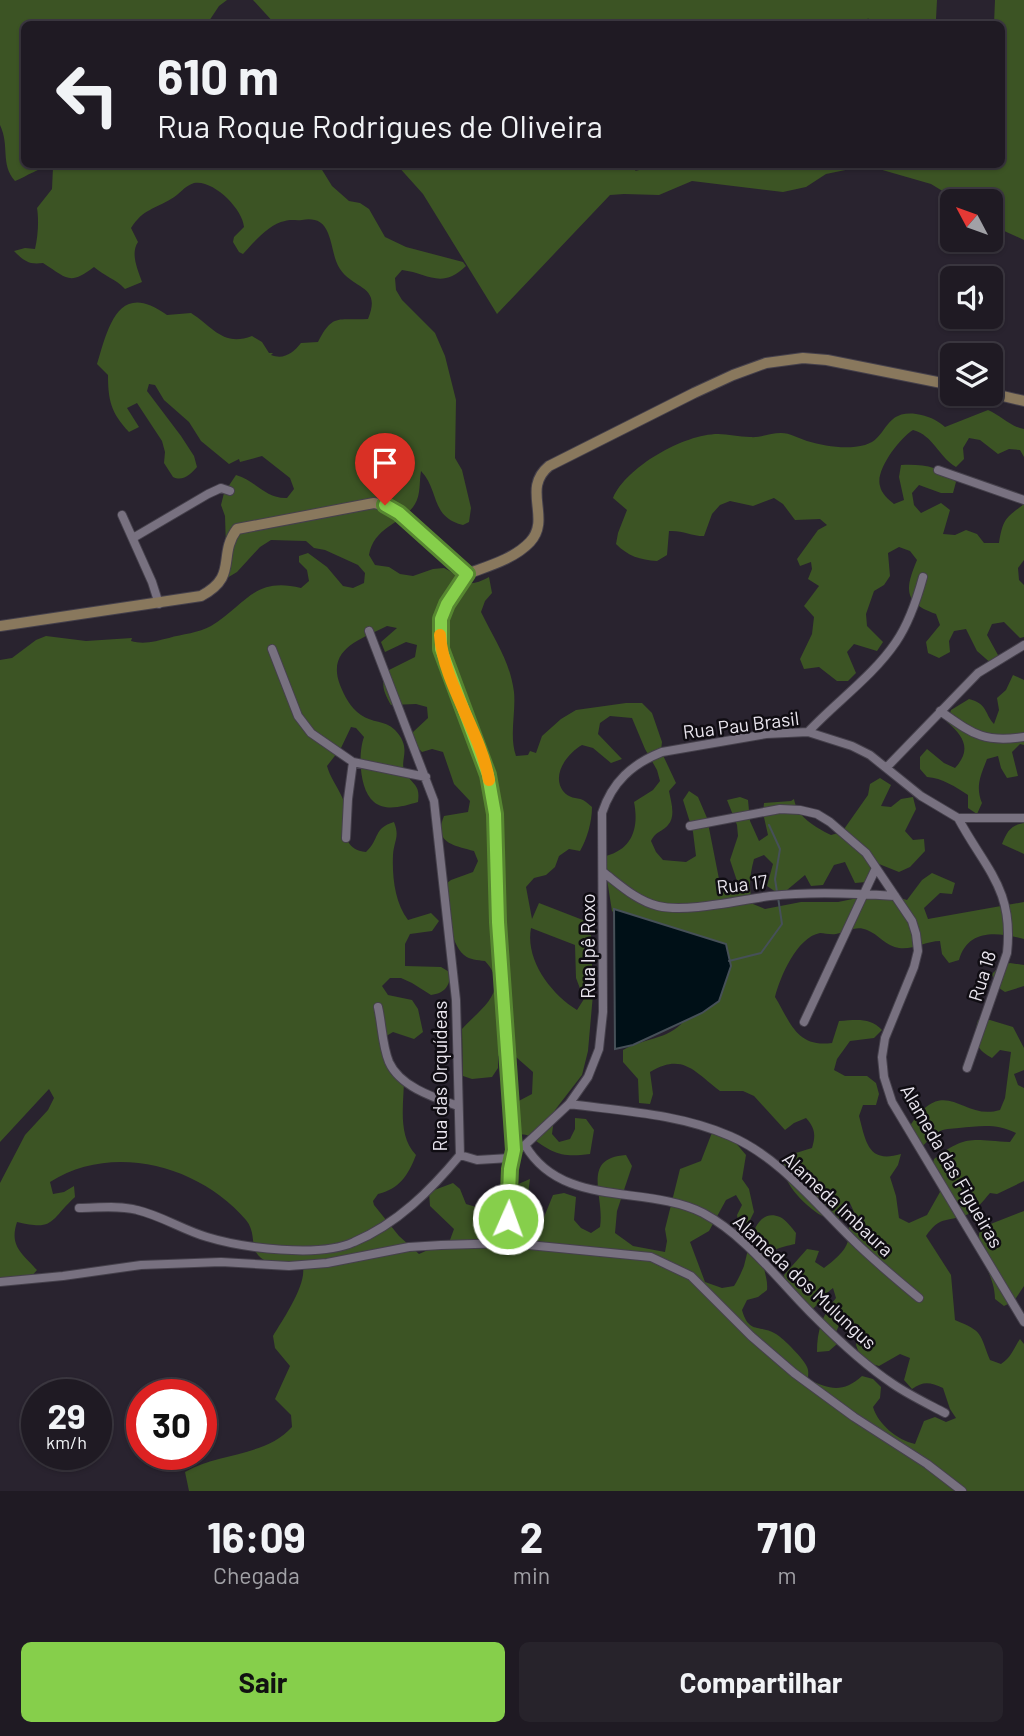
<!DOCTYPE html>
<html lang="pt">
<meta charset="utf-8">
<style>
body{margin:0;font-family:Barlow,sans-serif;background:#27232b;color:#f1f3f6;height:100vh;display:flex;flex-direction:column;font-size:26px;white-space:nowrap}
*{box-sizing:border-box;margin:0}
p{font-size:23px;color:#a1a1a6}
.icon{flex:none;width:38px;height:38px;fill:none;stroke:currentColor;stroke-width:2;stroke-linecap:round;stroke-linejoin:round}
.map{position:relative;height:1491px;overflow:hidden}
.panel{display:flex;flex-direction:column;background:#1f1a23;flex:1}
.panel>*{flex:none}
.top-card{position:absolute;left:21px;top:21px;width:984px;height:147px;border-radius:10px;box-shadow:0 2px 5px #0004,0 0 0 2px #3c3841;background:#1f1a23;color:#f1f3f6;overflow:hidden}
.needle{width:46px;rotate:311deg}
.controls{position:absolute;left:940px;top:189px;display:grid;gap:14px}
.controls a{display:grid;place-items:center;width:63px;height:63px;border-radius:10px;background:#1f1a23;box-shadow:0 2px 5px #0004,0 0 0 2px #3c3841;font-size:35px}
.speed{position:absolute;left:21px;top:1379px;display:flex;gap:14px;font-size:35px;font-weight:700;text-align:center}
.speed>*{display:grid;place-content:center;width:91px;height:91px;border-radius:50%;background:#1f1a23;box-shadow:0 2px 5px #0004,0 0 0 2px #3c3841;line-height:1}
.speed small{font-size:18px;font-weight:400}
.speed .limit{border:10px solid #d22;background:#fff;color:#111}
.pin{position:absolute;display:grid;place-items:center;width:60px;height:60px;color:#fff;margin:-72px -30px;border-radius:50% 50% 50% 0;rotate:-45deg;box-shadow:0 0 7px #0007}
.pin .icon{rotate:45deg}
.me{position:absolute;width:77px;margin:-38px;rotate:2deg;stroke-linejoin:round;filter:drop-shadow(0 0 5px #0008)}
.turn{display:flex;align-items:center;gap:24px;height:147px;padding:0 21px;font-size:32px}
.turn .icon{width:91px;height:91px;stroke-width:2.5}
.turn b{display:block;font-size:49px;line-height:60px}
.eta{display:flex;justify-content:space-evenly;align-items:center;height:119px;text-align:center}
.eta b{font-size:42px;font-weight:700;line-height:49px}
.button{display:flex;gap:14px;margin-top:auto;padding:14px 21px}
.button a{flex:1;height:80px;border-radius:10px;background:#86cf4b;color:#111;font-size:28px;font-weight:700;line-height:80px;text-align:center}
.button a+a{background:#27232b;color:#f1f3f6}
.map>svg:first-child{display:block}
.green{fill:#3c5424;fill-rule:evenodd}
.water{fill:#001017;stroke:#465058;stroke-width:2}
.lines{fill:none;stroke-linecap:round;stroke-linejoin:round}
.stream{stroke:#465058;stroke-width:2}
.street-casing{stroke:#45404b;stroke-width:10}
.secondary-casing{stroke:#45404b;stroke-width:12}
.street{stroke:#787180;stroke-width:8}
.secondary{stroke:#89785d;stroke-width:10}
.route-casing{stroke:#578731;stroke-width:18}
.route{stroke:#86cf4b;stroke-width:12}
.slow{stroke:#f59e0b;stroke-width:12}
.labels{text-anchor:middle;stroke-width:5;stroke-linejoin:round;paint-order:stroke}
.street-label{font-size:19px;fill:#eae6ef;stroke:#100d13}
</style>
<div class="map">
<svg width="1024" height="1491" viewBox="0 0 1024 1491">
<rect width="100%" height="100%" fill="#29232f"/>
<path class="green" d="M0 0H227L219 6 207 24H24V164L319 165 332 186 349 201 360 203 369 209 385 237 406 247 463 262 466 266C441 290 428 273 402 270L395 278 396 290 402 300 435 333 445 356 456 400 455 458 462 470 471 508 469 522 463 525C430 517 440 491 421 471 419 482 421 494 415 504 403 524 374 526 369 555L375 565 389 567 400 574 413 576 433 569 444 568C464 578 464 591 489 577L492 593 485 601 481 612C494 639 510 661 514 692 516 713 509 736 516 756L528 755 530 751 536 753 542 736 561 719 576 710 626 703H642L652 713 662 742 661 751 676 783 669 791C671 802 676 816 668 825 661 833 657 830 651 841L656 852 663 860 686 862 696 856 693 832 683 800 689 791 698 797 707 818 720 884 730 890 737 881 730 860 738 836 737 825 727 800 740 797 748 800 750 821 759 841 768 835 763 813 764 803 791 801 794 799C797 817 815 827 831 835L842 832 868 795 870 784 880 778 891 785 881 806 891 807 901 799 913 797 916 809 905 831 913 840 924 839 925 851 910 867 899 872 879 864 866 882 855 883 845 862 834 865 823 885 811 886 805 875 787 890 776 892 767 886 773 864 764 855 754 859C750 874 748 889 753 904L765 909 801 902H838L882 893 907 900 922 880 932 873 955 883 952 894 940 893 924 908 928 919 1024 902V939C998 932 968 928 959 960L949 963 942 954 940 941C926 941 913 950 899 948 887 947 878 934 867 930 856 925 847 932 836 934 830 935 825 933 820 933 797 937 780 977 775 997 790 1021 796 1048 832 1043L839 1021C856 1020 870 1017 882 1030L874 1038 850 1041 837 1059 834 1070 845 1076H867L876 1083 879 1094 876 1105H863L859 1116C866 1142 868 1164 901 1154L898 1165 890 1177 896 1196 899 1218 909 1223 927 1215 940 1192 931 1170 934 1159C966 1134 972 1140 1010 1142L1016 1133C997 1123 979 1126 959 1128 952 1129 943 1128 937 1133 931 1136 927 1143 920 1148L908 1129C945 1070 961 1122 1000 1110L1005 1098 1011 1052 1000 1050 992 1058C974 1049 973 1038 978 1020H990L1013 1027 1024 1048V1070L1014 1074 1018 1085 1024 1088V1181L997 1194 990 1193C983 1201 975 1212 964 1216 945 1222 940 1216 926 1236L951 1275 955 1320C984 1332 979 1333 990 1360L1001 1364C1012 1357 1013 1349 1020 1339L1024 1344V1491H189L185 1472C219 1452 265 1457 292 1427L291 1415 275 1399 290 1366 275 1348 273 1336C282 1321 306 1286 303 1268 290 1266 271 1266 261 1258 249 1249 257 1233 246 1220 200 1166 113 1142 50 1182L53 1194 64 1192 74 1186 75 1197C49 1221 55 1231 17 1222 9 1246 22 1253 37 1270L30 1278 0 1280V1183L25 1135 48 1110 54 1098 49 1089 0 1142V660L12 658 36 640 46 636 86 641 132 638 131 641C144 645 156 641 169 638 182 634 199 633 211 626 246 605 254 576 301 588L309 581 307 570 299 562V556L308 553 327 567 343 586 353 588 364 583 365 573 358 565 325 550 314 548 306 541 271 540 260 547 237 572 227 578 225 516 221 505 224 493 236 475C256 481 266 499 287 498L294 489 290 478 262 456 240 462 239 459 229 464 201 441 189 422 164 400 155 385 149 384 147 391 181 436 194 456 197 467C191 474 183 482 173 477L164 463 165 452 162 441 137 403 127 408 139 427 129 432C111 413 108 400 108 375L97 364C108 328 118 279 167 315L191 313C213 327 223 347 252 336L262 342 269 353H273L271 355C284 360 293 353 301 343L318 342C333 312 339 321 368 319 382 285 354 290 340 269 333 258 333 245 328 233 323 220 313 218 302 220 296 221 291 219 285 221 269 224 254 242 243 254L239 252 233 242 234 237 244 227C243 209 213 179 194 183 184 186 179 195 171 199 155 209 143 209 131 228L138 242C130 254 138 270 142 282L125 289C116 279 104 276 94 267 69 286 67 278 43 263 29 265 24 261 14 251L25 248 35 249C38 236 39 220 37 208L52 189 53 167C38 167 28 176 15 181 0 164 10 146 0 125ZM387 626 397 628 381 642 385 652 406 642 417 645 415 657 385 672C381 685 384 693 391 705L416 704 427 707 428 718 412 733 414 744 422 752 432 749 443 752 454 784 470 801 468 812 444 816C433 843 453 845 474 851L478 861 473 872 451 880 442 887C446 904 450 944 464 955 470 960 477 960 485 961 512 990 480 1009 462 1029L463 1076 472 1079 492 1077 498 1068V1056L508 1050 533 1072 532 1094 511 1105C508 1115 505 1130 519 1134 522 1135 526 1134 529 1136 553 1153 560 1158 590 1154L594 1130 586 1119 575 1118V1129L570 1139 559 1142 552 1134 555 1110 582 1075 588 1051 593 994 591 935 584 933 588 922 539 903 532 919 526 887 534 878 546 875 555 867 559 856 569 849 580 851C587 839 592 822 592 807 589 805 587 802 583 800 576 797 569 799 563 791 551 774 568 753 582 745L593 748 611 763 622 759 598 734 600 723 610 716 632 718 645 749 657 770 660 781 653 790 634 802C639 827 633 849 606 856L605 867 612 911 715 1001 701 1012 690 1011C675 1041 650 1035 623 1050V1062L638 1079 639 1103 650 1104 653 1094 650 1072C683 1052 695 1072 720 1091H743L754 1096 785 1130 794 1123 806 1118C815 1128 816 1135 812 1148 806 1150 797 1152 791 1155 766 1171 811 1213 827 1218 831 1219 835 1219 839 1219L841 1208 849 1201 854 1212C846 1226 851 1227 848 1241 845 1252 833 1261 824 1268L815 1262 819 1251 807 1249 784 1275 786 1287 808 1312C819 1306 823 1295 833 1288L836 1298C822 1315 817 1331 817 1352L829 1351 837 1344 836 1332 841 1321H853L858 1332 856 1345 860 1356 868 1363 879 1366 900 1354 910 1358 904 1380 912 1389C923 1381 930 1382 943 1388L950 1409 956 1418 946 1422 935 1417 924 1421 915 1444C897 1440 878 1424 873 1407L880 1398 881 1387 873 1379 862 1376C843 1393 830 1390 808 1379 808 1375 809 1371 807 1367 805 1360 783 1338 776 1334 760 1324 749 1335 742 1310L747 1300 758 1297 767 1290C768 1281 765 1275 764 1267 764 1250 782 1247 795 1244L796 1233C792 1228 786 1220 780 1217 753 1206 749 1250 744 1266 741 1273 738 1280 734 1286L722 1288 705 1282 690 1242 709 1231 726 1200 736 1195 742 1205 737 1215 739 1226 749 1222 754 1212 749 1189 742 1179 746 1155 724 1129 713 1130 701 1161 680 1169 665 1229 667 1241 665 1252 633 1246 615 1233 617 1211 632 1166 626 1155C580 1158 605 1196 600 1227L591 1233 581 1228 574 1220 576 1197 564 1193 553 1195 542 1222 531 1233 520 1230 514 1220 527 1201 530 1179 509 1188H495L484 1202 476 1207 466 1204 460 1189 453 1183 429 1192 430 1206 454 1229 450 1240 419 1254 399 1236 374 1205 373 1201 378 1194C399 1189 408 1176 416 1155 397 1135 404 1103 404 1078L382 1051 383 1038 393 1032 414 1039 423 1032 418 1009 412 1000 388 995 382 986 390 978H401L412 983 431 995C445 993 449 987 451 973L441 967 405 966V944L410 934 432 931 439 921 431 913 408 920C395 903 392 877 393 855 394 840 400 837 394 822 373 828 380 839 366 852 334 848 352 818 342 797 337 786 330 777 327 766L341 748 351 727 356 728 364 737C358 753 359 790 374 802 386 812 404 806 418 802 420 785 415 787 406 774 397 761 414 750 395 730 385 720 372 723 361 715 350 707 345 697 340 685 326 648 362 639 387 626ZM531 928 575 945 576 978 584 999 577 1010C551 994 525 960 531 928Z
M253 0H937L936 19 940 24H863L869 18 858 24H275Z
M995 0H1024V240L991 225 990 201H959L931 184 872 167H860L826 174 806 187 783 192 692 181 659 195 624 194 610 195 497 314 423 194 397 165H640L635 171 664 164H1001V24H994Z
M988 410C1000 415 1011 427 1024 429V457L1020 450 1009 449 998 454 980 440 969 438 963 448 964 459 956 467C937 455 934 436 913 430 900 438 875 470 880 486 881 493 889 500 894 504L904 500 899 477 901 465C922 464 941 466 956 482L953 493H941L919 485 912 493 914 505 921 513 941 503 950 510 943 534 955 535 966 530 977 534 984 543H999C1003 518 1006 518 1024 504V560L1018 568 1019 580 1024 585V637L1020 638 1004 622 992 624 987 635 998 655 993 665 977 651 966 629 954 631 949 641 950 652 939 658 928 653 926 642 940 625 936 614C903 603 905 589 917 560L910 551 899 547 888 553 890 576 884 585 874 591 866 614 867 626 883 642 877 651 854 644 847 652 856 673 848 681H837L819 667 804 669 800 659 812 634 814 617 804 606 819 586 808 579 812 569 811 562 800 566 797 559 818 530 827 525 820 519 795 520 783 504 774 498 753 506 730 501 720 505 712 514 704 536C691 536 682 530 669 531L667 555 657 561C640 560 628 556 616 544L618 533 627 510 613 498C626 467 684 434 718 434 728 434 739 437 750 437 761 438 770 433 781 433 790 433 798 438 807 441 825 446 846 450 865 445 888 439 883 410 916 414 928 416 936 419 945 427Z
M1013 675 1024 680V745L1020 744 1012 752 1018 776 1007 778 1001 768 998 756 987 759C981 775 975 786 982 803L977 814 968 808V795C956 787 942 778 927 777L920 769V757L927 749 944 763 955 768C972 750 964 736 947 722L951 710 969 699C988 704 984 713 994 724L999 710 997 698 1006 690Z
M1024 823V854L1002 844C1007 831 1011 825 1024 823Z
M1010 963 1024 965V986L1005 992 996 986 992 974 1000 966Z
M1024 1211V1286L1014 1301 1004 1306 995 1299C995 1275 977 1258 979 1233L988 1225Z"/>
<path class="water" d="M614 909 726 944 731 966 719 1001 702 1013 633 1045 615 1049Z"/>
<g class="lines">
<path class="stream" d="M769 825 780 849 775 879 777 892
M729 961 761 953 782 924 778 897"/>
<defs>
<path id="street" d="M938 470 1024 500
M122 515 152 582 159 604
M133 538 208 494 221 488 230 491
M467 574 447 604 441 619V649L488 775 495 814 498 922 514 1150 510 1169 508 1243
M272 649 298 716 311 733 353 762 426 777
M940 711C973 734 983 743 1024 737
M808 732C836 702 873 676 896 642 909 623 917 599 923 577
M887 767 978 673 1024 645
M958 818C986 870 1014 889 1007 953L967 1068
M690 826 780 809 800 810 817 814 830 822 866 853 912 921 916 934 918 951 914 967 885 1038 882 1057 884 1077 892 1102 1024 1322
M346 838 348 799 353 762
M603 872C620 885 637 901 658 906 687 913 739 900 770 896 811 891 854 893 895 896
M378 1007C382 1024 382 1045 389 1062 400 1087 435 1098 458 1106
M804 1022 875 870
M569 1104C622 1111 680 1114 730 1136 779 1157 814 1202 852 1239 873 1260 896 1279 919 1298
M525 1145C562 1209 645 1184 703 1213 748 1237 780 1283 816 1318 839 1341 866 1366 893 1384 909 1395 928 1404 945 1413
M514 1150 525 1145 569 1104 588 1077 599 1049 603 1012 602 813C612 782 632 764 662 752L766 734 808 732 852 746 870 755 921 796 958 818H1024
M460 1155 477 1160 512 1158
M79 1208C97 1208 119 1205 137 1210 162 1216 183 1230 207 1237 243 1248 320 1258 354 1242 397 1224 431 1190 460 1155L456 1000 434 801 369 631
M0 1282 63 1276 141 1265 221 1262 289 1266 327 1263 409 1247 441 1245 508 1243 651 1257 691 1276 751 1336 794 1373 854 1417 927 1464 962 1491"/>
<path id="secondary" d="M990 393 1024 401
M0 626 201 596C239 576 217 556 237 529L374 503C402 507 445 555 467 574 488 566 514 559 530 542 552 518 521 489 549 466L694 393 733 375 766 363 803 358 827 360 952 385"/>
</defs>
<use href="#street" class="street-casing"/>
<use href="#secondary" class="secondary-casing"/>
<use href="#street" class="street"/>
<use href="#secondary" class="secondary"/>
</g>
<g class="lines">
<defs>
<path id="route" d="M385 505 399 513 467 574 447 604 441 619V649L488 775 495 814 498 922 514 1150 510 1169 508 1219"/>
</defs>
<use href="#route" class="route-casing"/>
<use href="#route" class="route"/>
<path class="slow" d="M440 635C443 682 481 733 489 780"/>
</g>
<g class="labels">
<g class="street-label">
<text transform="translate(741 725) rotate(-7)" y="7">Rua Pau Brasil</text>
<text transform="translate(742 884) rotate(-7)" y="7">Rua 17</text>
<text transform="translate(588 946) rotate(-90)" y="7">Rua Ipê Roxo</text>
<text transform="translate(982 976) rotate(-73)" y="7">Rua 18</text>
<text transform="translate(440 1076) rotate(-90)" y="7">Rua das Orquídeas</text>
<text transform="translate(952 1166) rotate(60)" y="7">Alameda das Figueiras</text>
<text transform="translate(838 1204) rotate(43)" y="7">Alameda Imbaura</text>
<text transform="translate(805 1282) rotate(43)" y="7">Alameda dos Mulungus</text>
</g>
</g>
</svg>
<div class="controls">
<a><svg class="needle" viewBox="-14 -14 28 28"><path d="M0-13l5 13h-10z" fill="#e53935"/><path d="M0 13l5-13h-10z" fill="#a1a1a6"/></svg></a>
<a><svg class="icon" aria-label="sound" viewBox="0 0 24 24"><path d="M4 9h4l5-4v14l-5-4H4zM17 9q2 3 0 6"/></svg></a>
<a><svg class="icon" aria-label="layers" viewBox="0 0 24 24"><path d="M12 4l9 5-9 5-9-5zM3 14l9 5 9-5"/></svg></a>
</div>
<div class="speed"><div>29<small>km/h</small></div><div class="limit">30</div></div>
<div class="pin" style="left:385px;top:505px;background:#d93025"><svg class="icon" aria-label="arrive" viewBox="0 0 24 24"><path d="M6 21V4h12l-3 4 3 4H6"/></svg></div>
<svg class="me" style="left:508px;top:1219px" viewBox="-20 -20 40 40"><circle r="17" fill="#86cf4b" stroke="#fff" stroke-width="3"/><path d="M0-11L8 9 0 5-8 9z" fill="#fff"/></svg>
<div class="top-card">
<div class="turn"><svg class="icon" aria-label="left" viewBox="0 0 24 24"><path d="M17 20v-9H6M10 6l-5 5 5 5"/></svg><div><b>610 m</b>Rua Roque Rodrigues de Oliveira</div></div>
</div>
</div>
<section class="panel">
<div class="eta">
<div><b>16:09</b><p>Chegada</p></div>
<div><b>2</b><p>min</p></div>
<div><b>710</b><p>m</p></div>
</div>
<div class="button"><a>Sair</a><a>Compartilhar</a></div>
</section>
